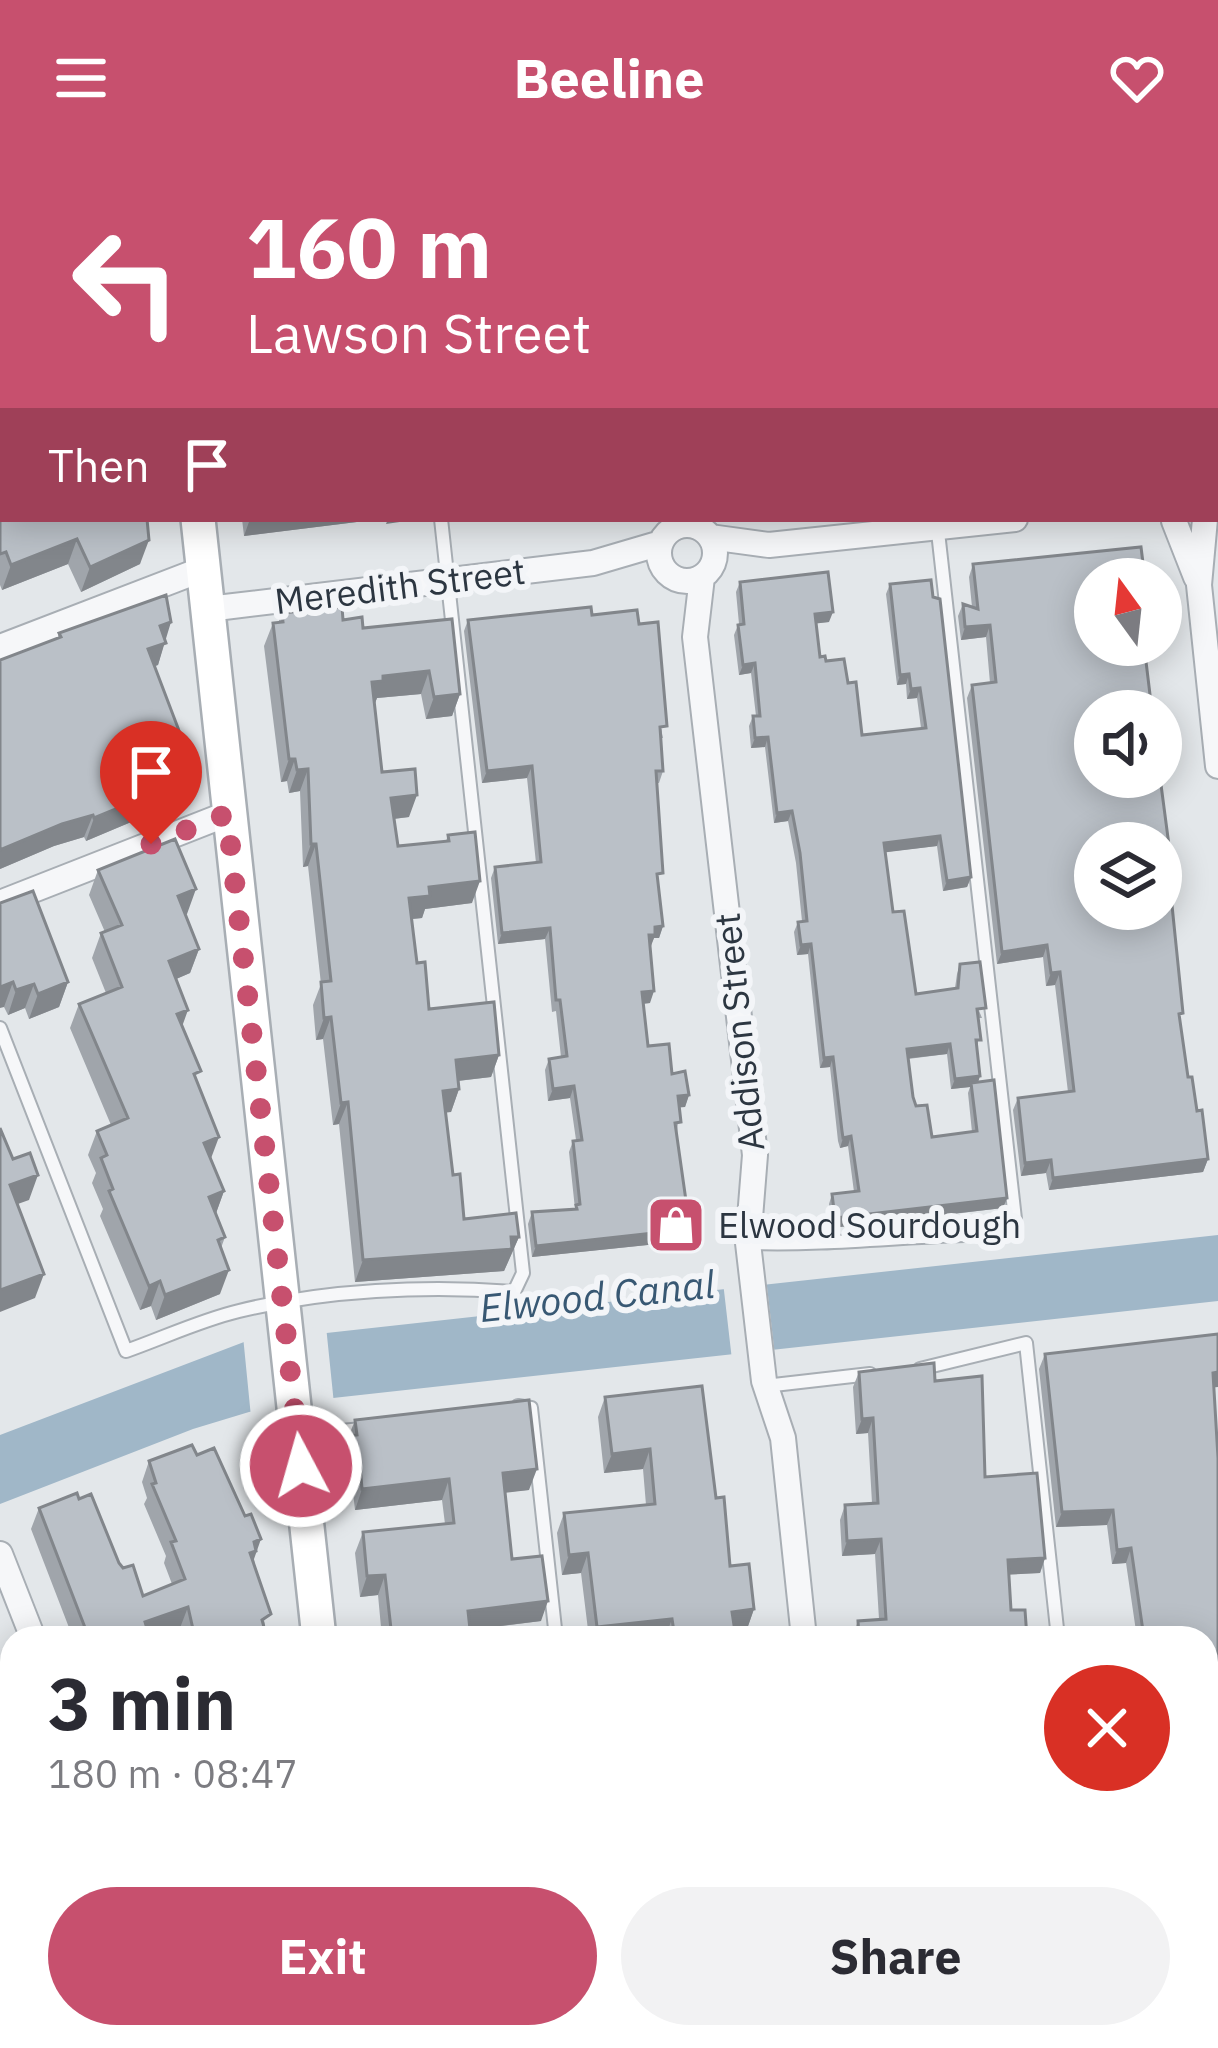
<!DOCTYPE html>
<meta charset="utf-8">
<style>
body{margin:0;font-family:"IBM Plex Sans",sans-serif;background:#f2f2f3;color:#2b2b33;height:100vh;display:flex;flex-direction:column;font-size:45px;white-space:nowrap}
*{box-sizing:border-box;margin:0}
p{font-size:39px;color:#7c7c81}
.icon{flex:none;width:66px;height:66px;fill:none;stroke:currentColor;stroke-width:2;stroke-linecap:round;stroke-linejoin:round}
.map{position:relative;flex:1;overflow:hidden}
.sheet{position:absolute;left:0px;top:1470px;width:1218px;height:423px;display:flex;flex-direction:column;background:#fff;border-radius:36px 36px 0 0;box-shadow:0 6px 30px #0003}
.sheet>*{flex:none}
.hud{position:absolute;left:0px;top:0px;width:1218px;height:366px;box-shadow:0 6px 30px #0003;background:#c7506e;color:#fff;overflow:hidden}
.needle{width:78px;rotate:345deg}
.controls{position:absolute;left:1074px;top:402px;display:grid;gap:24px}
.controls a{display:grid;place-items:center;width:108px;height:108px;border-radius:50%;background:#fff;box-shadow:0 6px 30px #0003;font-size:60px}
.pin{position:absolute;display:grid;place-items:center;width:102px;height:102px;color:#fff;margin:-123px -51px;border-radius:50% 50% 50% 0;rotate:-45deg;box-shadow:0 0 12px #0007}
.pin .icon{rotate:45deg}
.me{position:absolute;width:132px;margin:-66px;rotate:354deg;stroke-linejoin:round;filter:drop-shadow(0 0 9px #0008)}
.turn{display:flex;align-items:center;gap:42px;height:252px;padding:0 48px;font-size:54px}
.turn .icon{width:156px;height:156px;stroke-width:2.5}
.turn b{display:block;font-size:84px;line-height:102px}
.then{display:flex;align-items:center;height:114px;padding:0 48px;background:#0003;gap:24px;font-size:45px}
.round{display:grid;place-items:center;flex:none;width:126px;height:126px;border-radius:63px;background:#f2f2f3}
.summary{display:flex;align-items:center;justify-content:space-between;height:204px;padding:0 48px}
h1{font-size:72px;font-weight:700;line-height:90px}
.primary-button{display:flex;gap:24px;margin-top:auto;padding:24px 48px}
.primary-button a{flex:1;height:138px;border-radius:72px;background:#c7506e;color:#fff;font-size:48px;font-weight:700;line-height:138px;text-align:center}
.primary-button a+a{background:#f2f2f3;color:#2b2b33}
header{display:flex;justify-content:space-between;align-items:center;height:156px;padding:0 48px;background:#c7506e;color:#fff;font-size:54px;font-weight:700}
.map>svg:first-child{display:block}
.green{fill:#cad4c5}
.water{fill:#a0b7c8}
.pier{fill:#e3e7ea}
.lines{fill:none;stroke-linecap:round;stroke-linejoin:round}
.service-casing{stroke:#a8aeb4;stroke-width:16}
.minor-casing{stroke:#a8aeb4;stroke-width:28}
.secondary-casing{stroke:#a8aeb4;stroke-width:38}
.service{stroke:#f6f7f9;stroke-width:12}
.minor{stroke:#f6f7f9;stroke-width:24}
.secondary{stroke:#fff;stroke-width:33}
.wall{fill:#a0a5ab;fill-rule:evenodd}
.shaded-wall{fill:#82868b}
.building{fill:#bac0c7;stroke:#82868b;stroke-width:3;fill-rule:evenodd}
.route{stroke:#c7506e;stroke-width:21;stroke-dasharray:0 37.8}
.labels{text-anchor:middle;stroke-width:12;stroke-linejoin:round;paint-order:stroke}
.street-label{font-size:36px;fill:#2c3641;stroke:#f3f5f8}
.poi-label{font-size:36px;fill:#2c3641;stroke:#f3f5f8;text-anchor:start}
.water-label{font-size:39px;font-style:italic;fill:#385873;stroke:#f3f5f8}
</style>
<header><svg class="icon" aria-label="menu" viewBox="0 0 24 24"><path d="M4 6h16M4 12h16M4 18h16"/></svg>Beeline<svg class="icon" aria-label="heart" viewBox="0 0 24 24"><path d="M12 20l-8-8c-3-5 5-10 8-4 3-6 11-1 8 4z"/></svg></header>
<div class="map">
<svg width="1218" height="1892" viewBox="0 0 1218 1892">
<rect width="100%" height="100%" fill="#e3e7ea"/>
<path class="green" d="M134 1881H326L331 1892H35Z"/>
<path class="water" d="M1218 1079V1145L333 1242 249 1256 193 1273 0 1348V1279L244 1186Z"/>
<path class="pier" d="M766 1122 775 1200 732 1204 723 1126Z
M326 1170 334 1248 251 1261 243 1180Z"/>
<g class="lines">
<defs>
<path id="service" d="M401 0 402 3
M898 0V3
M0 872 126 1195C163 1182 201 1164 239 1155 324 1134 427 1129 514 1136L523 1117 441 363
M749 1087C835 1090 920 1078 1005 1078L1015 1063 937 367
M920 1213 1026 1187 1058 1482
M765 1230 870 1218
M518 1250 531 1252 556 1482
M299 1279 362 1273
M605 1881 606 1892"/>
<path id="minor" d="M643 0 644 3
M1156 0 1157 3
M0 89 3 88
M1215 331H1218
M1205 363 1199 429 1218 610
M1174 365 1196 421
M659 397a28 28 0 1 1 56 0a28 28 0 1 1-56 0Z
M710 381 769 389 1015 363
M702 421 695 481 755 999 748 1087 764 1225 783 1282 804 1482
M208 453 593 407 661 387
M0 491 203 413
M0 747 227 658
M0 1398 33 1482
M1206 1804 1218 1803
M0 1863 12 1861
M835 1881 838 1892
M363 1892 487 1881"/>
<path id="secondary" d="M159 0V3
M198 363 319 1482
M362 1881 363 1892"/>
</defs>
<use href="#service" class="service-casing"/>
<use href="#minor" class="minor-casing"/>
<use href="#secondary" class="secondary-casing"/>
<use href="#service" class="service"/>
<use href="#minor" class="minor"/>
<use href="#secondary" class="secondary"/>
</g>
<path class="wall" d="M1205 0H1218V51L1215 3H1206Z
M1218 76V123L1215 104V84Z
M3 110V219L0 211V111Z
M0 288 147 363 140 408 81 436 68 408 2 434 0 429Z
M242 363H381L244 380Z
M973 408 1095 423 1173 720 1170 728 1180 865 1188 921 1208 1003 1203 1016 1049 1034 1046 1017 1021 1020 1013 954 1018 942 1068 936 1055 829 1046 830 1043 801 997 808 967 542 972 529 990 527 986 481 961 484 958 460 963 448 972 451 969 421Z
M931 424 971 721 967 731 943 735 937 690 885 696 893 756 916 838 955 832 957 818 960 808 982 862H978V926L1007 1042 1003 1052 831 1072 829 1048 832 1038 854 1036 848 990 840 992 838 985 830 911 820 912 808 798 797 799 794 776 798 766 802 765 796 707 788 665 774 667 765 591 751 592 749 570 753 560H756L751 517 739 519 734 479 738 469 739 468 736 436 740 426 829 466 816 467 820 501 848 527 862 579 921 572 917 542 907 543 906 528 897 529 886 438 890 428ZM947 898 951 933 970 931 968 937 972 976 932 981 913 941 908 903Z
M282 457 343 464 363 472 460 538 452 560 426 563 421 538 377 542 375 547 382 616 409 661 394 663 398 690 446 685 448 679 472 747 425 753 422 762 412 763 417 807 429 853 499 899 491 921 458 925 459 933 451 956H445L453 1019 464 1063 519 1081 504 1115 355 1126 339 968 333 969 323 883 316 884 313 849 321 828 308 710 303 711 300 635 289 637 287 625 281 626 264 490 273 467H278Z
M592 459 639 468 663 582H661L663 615 659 627H657L658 729 663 770 659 782H654L650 790V847L643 848 648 890 689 939 685 951H679L677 978 690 1073 686 1085 532 1101 528 1068 532 1056 575 1053 569 996 573 985 576 984 570 942 548 945 545 914 549 903 561 901 556 855 552 856 545 783 498 788 491 722 495 711 536 707 527 622 482 627 464 475 468 464Z
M59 477 165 484 158 509 155 510 181 645 86 685 84 681 54 690 0 713V504L57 483Z
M98 714 187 758H185L199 793 190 817 176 823 182 869 197 926 211 1004 224 1035 216 1057 225 1081 221 1092 220 1138 156 1164 151 1150 140 1154 100 1060 103 1053 92 1027 96 1017 88 999 97 975 111 969 70 872 79 848 106 837 92 802 101 777 105 776 89 739Z
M0 747 68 826 59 851 29 863 25 852 8 859 4 851Z
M1045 1198 1214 1231 1218 1302V1748L1206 1749V1482H1137L1126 1407 1112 1408 1107 1369 1056 1371 1039 1213Z
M859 1216 935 1225 985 1321 1045 1402 1040 1417 1009 1418 1011 1454 1027 1482H852L858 1465 879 1463 875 1398 842 1400 840 1364 845 1349 872 1347 868 1277 856 1278 853 1231Z
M605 1241 716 1342 730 1410 754 1453 747 1473 735 1474 736 1482H589L581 1417 562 1419 557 1377 564 1357 646 1349 643 1313 604 1317 598 1261Z
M355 1264 529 1334 505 1336 512 1403 541 1465 470 1474 471 1482H382L378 1439 360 1441 355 1397 363 1376 445 1368 442 1344 355 1354 352 1328 345 1329 341 1300Z
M149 1305 254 1403 267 1482H183L180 1472 151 1482H73L31 1373 39 1352 79 1343 119 1407 143 1440 172 1428 164 1407 166 1400 144 1348 147 1342 142 1326Z
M896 1881 1101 1886 1103 1881H1206L1218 1892H895Z"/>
<path class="shaded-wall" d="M454 0H478L477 3H437Z
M250 363H381L244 380Z
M388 363H420L386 368Z
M77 383 68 408 2 434 11 409Z
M149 384 140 408 81 436 90 411Z
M833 456 829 466 812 468 815 458Z
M171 466 158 509 140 515 148 493 160 470Z
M990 469 986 481 961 484 965 471Z
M755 507 751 517 739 519 743 509Z
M429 515 421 538 377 542 375 547 372 526 383 520Z
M909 518 906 528 897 529 900 519Z
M920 532 917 542 907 543 911 533Z
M460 538 452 560 426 563 434 541Z
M768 581 765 591 751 592 755 582Z
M289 603H295L287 625 281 626Z
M532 610 527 622 482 627 487 615Z
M308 613 300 635 289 637 297 614Z
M189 623 181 645 86 685 94 662Z
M417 639 409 661 383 664 391 642Z
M792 655 788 665 774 667 777 657Z
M93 659 84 681 54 690 0 713V694L62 668Z
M940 680 937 690 880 697 884 687Z
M311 688H316L308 710 303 711Z
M971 721 967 731 943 735 947 725Z
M480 725 472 747 425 753 422 762 401 764 409 742 429 731Z
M196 733 187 758 169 765 178 740Z
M663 770 659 782H654L651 790 645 791 649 779 655 771Z
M550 772 545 783 498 788 502 777Z
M811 788 808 798 797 799 801 789Z
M1047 789 1043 801 997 808 1002 796Z
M199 793 190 817 160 830 169 805Z
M1060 816 1055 829 1046 830 1051 817Z
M13 826 4 851 0 852V831Z
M68 826 59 851 29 863 38 838Z
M34 828 25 852 8 859 16 834Z
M654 835 650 847 638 848 642 836Z
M188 854 179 879 177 858Z
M331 861 323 883 316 884 324 862Z
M950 888 947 898 903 903 907 893Z
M499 899 491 921 448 926 456 904Z
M833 901 830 911 820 912 824 902Z
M980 920 977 930 971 927 970 931 951 933 955 923Z
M574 930 570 942 548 945 553 933Z
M459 933 451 956 435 958 443 935Z
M689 939 685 951 674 952 678 940Z
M348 946 339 968 333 969 341 947Z
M851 980 848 990 840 992 843 982Z
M219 981 210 1005 204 987Z
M1208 1003 1203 1016 1049 1034 1053 1022Z
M1051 1004 1046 1017 1021 1020 1025 1007Z
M38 1019 29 1044 1 1054 10 1029Z
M224 1035 215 1060 209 1041Z
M1007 1042 1003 1052 831 1072 835 1062Z
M690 1073 686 1085 532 1101 536 1090Z
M511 1081H519L504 1115 355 1126 363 1104Z
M229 1114 220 1138 156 1164 165 1139Z
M44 1118 35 1142 0 1156V1134Z
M160 1125 151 1150 140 1154 149 1130Z
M1218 1216V1231L1208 1232 1213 1217Z
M873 1262 868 1277 856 1278 862 1263Z
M650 1293 643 1313 604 1317 612 1298Z
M360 1308 352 1328 345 1329 352 1309Z
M537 1313 529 1334 495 1338 503 1317Z
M449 1323 442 1344 355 1354 362 1333Z
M1113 1354 1107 1369 1056 1371 1062 1356Z
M261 1383 254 1403 243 1417 254 1386Z
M881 1383 875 1398 842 1400 847 1385Z
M1131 1392 1126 1407 1112 1408 1117 1394Z
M588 1397 581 1417 562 1419 569 1399Z
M1045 1402 1040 1417 1003 1419 1008 1404Z
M385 1419 378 1439 360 1441 367 1420Z
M548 1445 541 1465 460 1475 468 1455Z
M188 1451 180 1472 151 1482H139L145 1466Z
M754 1453 747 1473 725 1476 732 1456Z
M672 1463 665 1482H593L597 1471Z
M12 1706V1723L0 1727V1710Z
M1218 1734V1748L1206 1749V1735Z
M12 1789V1812L0 1814V1790Z"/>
<path class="building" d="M0 0H92L84 3H3V14L0 16Z
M215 0H308V3H216Z
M421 0H454L437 3H421Z
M481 0H590V3H485Z
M726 0H845V3H726Z
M958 0H1088V2L1098 1V3H958Z
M3 110V170L0 161V111Z
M3 287V363H147L149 384 90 411 77 383 11 409 6 396 0 398V288Z
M1141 391 1145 423H1095V489H1144L1152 555H1095V621H1160L1173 720H1169L1183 857 1179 858 1188 921H1192L1197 955 1202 954 1208 1003 1053 1022 1051 1004 1025 1007 1018 942 1074 935 1060 816 1051 817 1047 789 1002 796 972 529 996 526 990 469 965 471 963 448 978 453 973 408ZM1095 687H1161V753H1095Z
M828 416 833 456 815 458 820 501 825 500 826 505 844 503 848 527 856 526 862 579 926 572 920 532 911 533 909 518 900 519 890 428 931 424 933 441 940 443 971 721 947 725 940 680 884 687 893 756 904 755 916 838 958 832 960 808 980 806 986 852 977 853 981 884H976L980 920 955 923 950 888 907 893 913 941 916 950 927 949 932 981 977 975 971 927 994 924 1007 1042 835 1062 832 1038 859 1035 851 980 843 982 842 975 833 901 824 902 811 788 801 789 798 766 807 765 800 697 792 655 777 657 768 581 755 582 753 560H760L755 507 743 509 738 469 744 468 740 426Z
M166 439 171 466 160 470 166 487 148 493 186 593 189 623 94 662 93 659 62 668 0 694V504L61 481 59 477Z
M342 451 343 464 362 461 363 472 452 463 460 538 434 541 429 515 383 520V525L372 526 382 616 415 613 417 639 391 642 398 690 449 685 448 679 475 676 480 725 429 731 430 740 409 742 417 807 425 806 429 853 494 846 499 899 456 904 459 933 443 935 453 1019 460 1018 464 1063 516 1057 519 1081H511L512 1093 363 1104 348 946 341 947 331 861 324 862 321 826 331 825 316 688H311L308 613 297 614 295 603H289L273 467 283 466 282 457Z
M591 451 592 459 637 454 639 468 658 466 667 570 660 571 663 615H656L663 717 657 718 663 770 655 771V779H649L654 835 642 836 648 890 669 888 672 918 685 915 689 939 678 940 681 966 675 967 690 1073 536 1090 532 1056 577 1053 576 1049 580 1048 573 985 582 984 574 930 553 933 549 903 567 900 560 844H556L550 772 502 777 495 711 541 706 532 610 487 615 468 464Z
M175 683 196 733 178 740 199 793 169 805 188 854 177 858 201 915 194 918 219 981 204 987 224 1035 209 1041 225 1081 218 1084 229 1114 165 1139 160 1125 149 1130 109 1035 113 1033 101 1002 107 999 97 975 128 962 79 848 122 831 101 777 122 769 98 714Z
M33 735 68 826 38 838 34 828 16 834 13 826 0 831V747Z
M0 972 13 1003 30 997 38 1019 10 1029 44 1118 0 1134Z
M1218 1178V1216L1213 1217 1218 1302V1734L1206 1735V1482H1144L1131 1392 1117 1394 1113 1354 1062 1356 1045 1198Z
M934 1207 935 1225 982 1220 985 1321 1037 1317 1045 1402 1008 1404 1011 1454H1025L1027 1482H859L858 1465 886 1463 881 1383 847 1385 845 1349 878 1347 873 1262 862 1263 859 1216Z
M702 1230 716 1342 724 1341 730 1410 749 1408 754 1453 732 1456 736 1482H675L672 1463 597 1471 588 1397 569 1399 564 1357 655 1348 650 1293 612 1298 605 1241Z
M529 1244 537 1313 503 1317 512 1403 542 1400 548 1445 468 1455 471 1482H392L385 1419 367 1420 363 1376 454 1367 449 1323 362 1333 360 1308 352 1309 349 1280 357 1279 355 1264Z
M192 1289 197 1299 214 1292 245 1360 251 1358 261 1383 254 1386 256 1395 250 1397 271 1458 262 1464 267 1482H195L188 1451 145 1466 148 1476 140 1479 141 1482H89L39 1352 77 1337 79 1343 91 1338 119 1407 123 1412 133 1409 143 1440 185 1423 171 1386 176 1385 152 1328 156 1327 149 1305Z
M0 1548 10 1571 5 1573 12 1589V1706L0 1710Z
M12 1730V1789L0 1790V1732Z
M1218 1836V1892H903L902 1881H1091L1101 1886 1106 1881H1206V1837Z
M726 1881H804L805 1892H669L679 1891V1886Z"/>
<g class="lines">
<path class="route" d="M151 688 227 658 301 1310"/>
</g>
<defs>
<symbol id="shop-square" viewBox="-11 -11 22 22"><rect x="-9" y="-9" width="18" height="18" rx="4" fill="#c7506e" stroke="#f3f5f8"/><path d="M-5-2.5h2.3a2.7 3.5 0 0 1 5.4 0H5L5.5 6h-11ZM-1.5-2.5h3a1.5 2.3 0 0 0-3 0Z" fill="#fff"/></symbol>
</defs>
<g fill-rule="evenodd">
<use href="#shop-square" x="643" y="1036" width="66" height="66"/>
</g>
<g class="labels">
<g class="street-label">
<text transform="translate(400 430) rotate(-7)" y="13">Meredith Street</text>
<text transform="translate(739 876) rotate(-96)" y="13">Addison Street</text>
</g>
<g class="poi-label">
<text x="718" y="1082">Elwood Sourdough</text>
</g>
<g class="water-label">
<text transform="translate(597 1140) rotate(-6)" y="14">Elwood Canal</text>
</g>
</g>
</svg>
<div class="controls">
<a><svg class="needle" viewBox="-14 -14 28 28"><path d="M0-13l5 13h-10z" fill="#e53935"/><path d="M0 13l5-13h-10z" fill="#7c7c81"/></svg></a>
<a><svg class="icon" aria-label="sound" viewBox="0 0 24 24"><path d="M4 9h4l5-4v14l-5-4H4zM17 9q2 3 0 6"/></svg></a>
<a><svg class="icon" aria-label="layers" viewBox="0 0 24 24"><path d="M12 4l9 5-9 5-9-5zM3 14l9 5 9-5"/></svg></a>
</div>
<div class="pin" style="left:151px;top:688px;background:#d93025"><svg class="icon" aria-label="arrive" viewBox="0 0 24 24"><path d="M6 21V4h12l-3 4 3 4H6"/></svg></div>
<svg class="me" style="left:301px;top:1310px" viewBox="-20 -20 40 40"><circle r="17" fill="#c7506e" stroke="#fff" stroke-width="3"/><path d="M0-11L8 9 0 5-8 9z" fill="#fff"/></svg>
<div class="hud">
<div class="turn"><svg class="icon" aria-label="left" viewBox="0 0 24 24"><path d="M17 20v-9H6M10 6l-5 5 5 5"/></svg><div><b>160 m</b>Lawson Street</div></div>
<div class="then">Then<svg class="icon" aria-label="arrive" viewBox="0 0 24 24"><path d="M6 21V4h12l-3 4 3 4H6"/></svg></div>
</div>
<section class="sheet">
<div class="summary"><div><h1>3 min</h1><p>180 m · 08:47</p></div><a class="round" style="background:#d93025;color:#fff"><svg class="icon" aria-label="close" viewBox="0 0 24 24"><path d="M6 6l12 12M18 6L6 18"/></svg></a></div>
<div class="primary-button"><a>Exit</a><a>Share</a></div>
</section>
</div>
